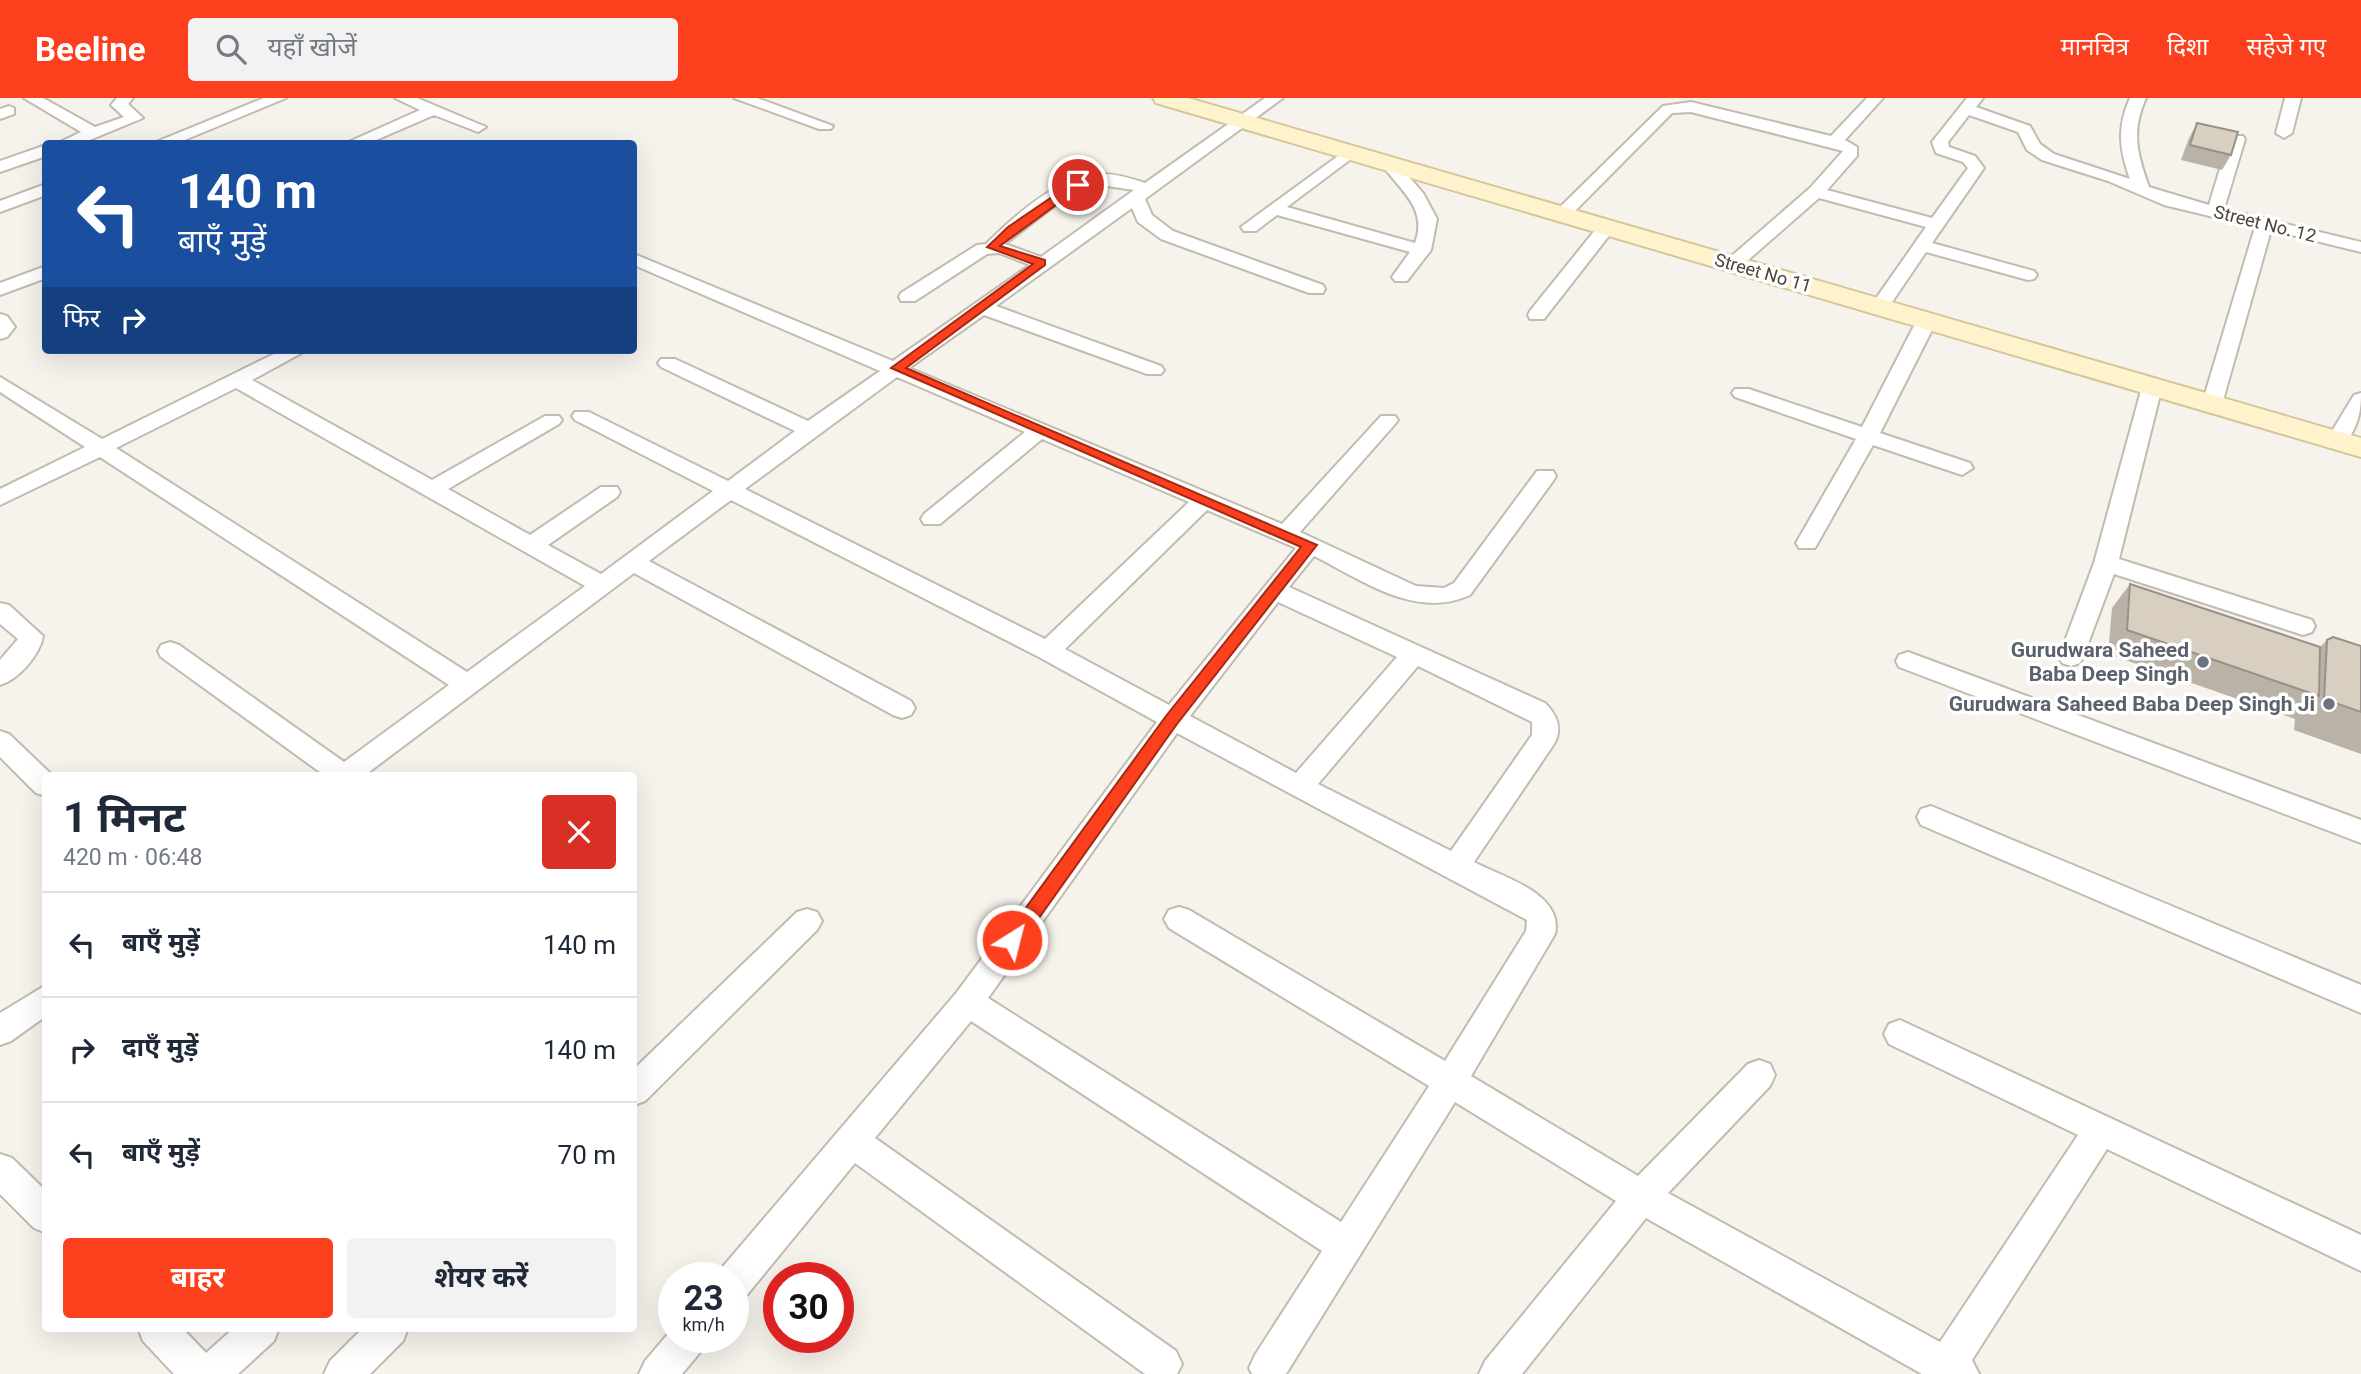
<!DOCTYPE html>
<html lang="hi">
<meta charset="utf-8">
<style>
body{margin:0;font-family:Roboto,"Noto Sans Devanagari",sans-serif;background:#f2f2f3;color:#1f2937;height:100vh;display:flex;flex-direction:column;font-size:26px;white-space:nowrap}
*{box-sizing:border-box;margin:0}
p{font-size:23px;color:#747a83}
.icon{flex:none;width:38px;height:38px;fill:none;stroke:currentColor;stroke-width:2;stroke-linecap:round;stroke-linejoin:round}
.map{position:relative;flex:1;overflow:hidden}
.details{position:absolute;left:42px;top:674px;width:595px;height:560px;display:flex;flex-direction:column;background:#fff;border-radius:7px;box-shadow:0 7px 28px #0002}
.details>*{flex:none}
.hud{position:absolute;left:42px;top:42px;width:595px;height:214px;border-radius:7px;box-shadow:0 7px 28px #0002;background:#1a4fa0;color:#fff;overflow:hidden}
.speed{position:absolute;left:658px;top:1164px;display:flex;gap:14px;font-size:35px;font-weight:700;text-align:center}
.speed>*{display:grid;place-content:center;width:91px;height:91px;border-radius:50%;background:#fff;box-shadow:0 7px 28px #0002;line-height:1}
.speed small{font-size:18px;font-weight:400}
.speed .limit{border:10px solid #d22;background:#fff;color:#111}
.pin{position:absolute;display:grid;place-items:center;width:60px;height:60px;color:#fff;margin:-30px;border:4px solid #fff;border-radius:50%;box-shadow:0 2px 7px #0007}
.me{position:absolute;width:77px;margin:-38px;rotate:36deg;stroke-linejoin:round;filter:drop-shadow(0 0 5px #0008)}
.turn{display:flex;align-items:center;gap:24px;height:147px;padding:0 21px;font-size:32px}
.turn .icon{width:91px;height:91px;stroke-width:2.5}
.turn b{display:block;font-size:49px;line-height:60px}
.then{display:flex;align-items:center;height:66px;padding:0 21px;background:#0003;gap:14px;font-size:26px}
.round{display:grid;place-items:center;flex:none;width:74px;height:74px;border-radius:7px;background:#f2f2f3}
.summary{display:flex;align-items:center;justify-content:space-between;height:119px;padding:0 21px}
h1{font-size:42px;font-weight:700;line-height:52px}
.action{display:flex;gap:14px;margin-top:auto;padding:14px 21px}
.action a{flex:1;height:80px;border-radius:7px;background:#fc3f1d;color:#fff;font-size:28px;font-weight:700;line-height:80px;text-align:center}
.action a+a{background:#f2f2f3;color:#1f2937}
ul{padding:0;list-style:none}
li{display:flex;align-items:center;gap:21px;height:105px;padding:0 21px;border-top:2px solid #e0e1e3}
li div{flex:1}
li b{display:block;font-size:26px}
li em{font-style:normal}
header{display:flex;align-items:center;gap:42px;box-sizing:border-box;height:98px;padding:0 35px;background:#fc3f1d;color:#fff}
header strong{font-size:33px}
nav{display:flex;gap:38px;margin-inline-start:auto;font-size:24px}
.search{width:490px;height:63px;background:#f2f2f3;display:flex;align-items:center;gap:18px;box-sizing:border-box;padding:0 24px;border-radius:7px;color:#747a83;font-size:26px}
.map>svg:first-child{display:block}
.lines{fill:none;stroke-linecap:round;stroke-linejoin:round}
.street-casing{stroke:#c2bbae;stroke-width:4}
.secondary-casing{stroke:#d6c79b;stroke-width:4}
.street{fill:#fff;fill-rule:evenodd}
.secondary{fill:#fff3cd;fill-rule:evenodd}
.wall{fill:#bab2a6}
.building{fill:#d8cfc1;stroke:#979187;stroke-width:2}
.route{fill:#fc3f1d;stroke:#a42913;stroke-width:2}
.worship-dot{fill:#6b7280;stroke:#fff;stroke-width:2.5}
.labels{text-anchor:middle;stroke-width:7;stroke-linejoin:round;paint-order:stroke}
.far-street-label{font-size:18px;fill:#4b4439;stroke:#fff}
.worship-label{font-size:21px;font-weight:bold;fill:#5b616d;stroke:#fff;text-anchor:end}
</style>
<header>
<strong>Beeline</strong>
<div class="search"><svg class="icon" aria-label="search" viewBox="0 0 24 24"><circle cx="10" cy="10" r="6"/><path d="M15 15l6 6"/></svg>यहाँ खोजें</div>
<nav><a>मानचित्र</a><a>दिशा</a><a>सहेजे गए</a></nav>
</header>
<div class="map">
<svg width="2361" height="1276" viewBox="0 0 2361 1276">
<rect width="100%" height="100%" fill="#f6f3ec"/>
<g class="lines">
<defs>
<path id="street" d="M24 0H43L95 29 124 19 111 7 117 0H133L128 6 143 20 80 46H56L81 34Z
M264 0H286L175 46H151Z
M395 0H417L486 29 478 34 434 17 367 46H344L420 12Z
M734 0H757L833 28 831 31H819Z
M1265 0H1283L1145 101 1152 117 1173 133 1323 187 1325 191 1323 195H1309L1161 141 1138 124 1132 110 996 208 1161 268 1164 272 1161 276H1147L984 217 909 270 1282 426 1381 318H1395L1398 322 1395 326 1300 434 1416 488 1444 490 1454 485 1537 373H1553L1556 378 1553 383 1470 497C1416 522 1362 482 1314 458L1289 489 1545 605C1557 617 1563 630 1554 646L1474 764C1502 779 1564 795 1555 836L1471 978 1638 1078 1748 966 1759 962 1770 966 1775 977 1770 988 1668 1095 1940 1244 2078 1037 1889 946 1884 936 1889 926 1900 922 2361 1137V1173L2107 1051 1972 1262 1979 1276H1922L1646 1120 1522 1276H1479L1485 1263 1616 1103 1455 1004 1286 1276H1252L1249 1270 1255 1257 1322 1153 971 923 875 1040 1176 1253 1182 1266 1177 1276H1145L855 1065 746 1198 733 1203V1180H717L720 1172 957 894 1157 624 1039 559 731 402 649 463 911 603 915 610 911 617 902 620 893 617 634 475 365 677H324L161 559 158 553 161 547 170 544 179 547 344 664 449 587 100 359 0 407V391L85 349 0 294V279L102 341 282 252H307L252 282 432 382 545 318H559L562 322 559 326 448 391 530 437 601 389H617L620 394 617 399 548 447 601 476 713 393 575 322 572 318 575 314H589L728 383 795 333 661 269 658 265 661 261H675L808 323 880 273 634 167V156L893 263 1030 167 999 155 987 156 915 203H901L899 199 901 195 977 147 986 146C1013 119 1057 79 1097 76 1113 75 1130 80 1145 85ZM1093 86 1134 92 1041 159 1005 146 1057 106ZM897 279 1025 334 924 416 921 421 924 426H940L1042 341 1189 404 1045 541 745 391ZM236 290 585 488 467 574 116 350ZM1207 412 1296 450 1169 607 1065 551ZM1278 504 1397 559 1296 675 1190 618ZM1418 568 1532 624V637L1451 753 1318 686ZM1177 635 1527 822 1526 833 1445 963 1189 812 1179 809 1169 812 1164 821 1169 830 1429 988 1341 1124 988 900Z
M1867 0H1883L1845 42 1857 49V58L1827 92 1932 120 1968 70 1963 64 1936 55 1932 44 1967 0H1983L1976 9 2030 28 2040 46 2054 56 2130 81C2119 51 2117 29 2130 0H2146C2131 33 2137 56 2149 89L2209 107 2229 41 2231 38H2243L2245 41 2224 111 2361 144V154L2271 132 2222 306 2212 312 2202 306 2255 129 2164 107 2108 83 2042 62 2027 52 2018 34 1969 17 1948 44 1949 49 1975 58 1984 70 1932 145 2034 173 2037 177 2034 181 2028 182 1926 154 1886 213H1872L1870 209 1926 129 1819 100 1739 170H1727L1724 166 1727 162 1810 90 1843 53 1691 14 1672 15 1568 120 1562 121 1553 116 1663 8 1691 4 1831 38Z
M2285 0H2301L2292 35 2284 40 2276 35Z
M9 8 14 10V16L0 21V11Z
M46 47V58L0 74V63Z
M1349 50 1355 52V58L1287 109 1415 145C1428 111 1401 93 1383 68L1391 63 1397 65 1423 95 1437 121 1431 152 1407 183H1395L1392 179 1410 154 1277 117 1256 133H1244L1241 129Z
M46 86V97L0 114V103Z
M1606 125 1615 130 1544 221H1530L1528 217 1530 213 1600 126Z
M46 168V180L0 197V185Z
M0 216 7 218 15 229 7 239 0 241Z
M1926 218 1936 224 1880 335 1970 365 1973 370 1962 377 1873 347 1815 450H1799L1796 445 1856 341 1735 299 1732 295 1735 291H1749L1862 329 1916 224Z
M2152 283 2162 289 2119 461 2312 522 2315 528 2312 534 2303 537 2294 534 2114 476 2083 559 2080 565 2071 568 2062 565 2059 559 2094 465 2142 289Z
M2361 295C2361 317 2357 329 2344 348H2330L2326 343 2354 297Z
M0 505 9 507 43 538C40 557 18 582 0 587V562L18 541 0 526Z
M1908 554 2361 722V745L1899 569 1896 563 1899 557Z
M0 633 9 636 52 677H46V698L36 695 0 659Z
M1931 708 2361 887V915L1921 727 1917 719 1921 711Z
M807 811 817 814 822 823 817 832 645 1003 634 1007V971L797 814Z
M46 887V918L11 943 0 947V915Z
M0 1056 12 1060 46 1093V1135L34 1130 0 1096Z
M674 1229V1239H707L702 1252 682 1276H639L645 1263Z
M138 1230H182L206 1255 234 1230H279L274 1243 238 1276H174L143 1243Z
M363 1230H408L403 1243 370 1276H324L330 1263Z"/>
<path id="secondary" d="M1153 0H1188L2361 340V359L1156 5Z"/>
</defs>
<use href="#street" class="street-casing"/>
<use href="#secondary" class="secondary-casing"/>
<use href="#street" class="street"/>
<use href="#secondary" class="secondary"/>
</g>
<path class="wall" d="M2197 25 2231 57 2222 72 2181 62 2189 40Z
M2130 486 2320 549 2327 542 2361 548V656L2294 632 2295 621 2108 556 2112 510Z"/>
<path class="building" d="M2197 25 2238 34 2231 57 2190 47Z
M2130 486 2320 549 2319 598 2127 532Z
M2333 539 2361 548V614L2324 601 2327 542Z"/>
<path class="route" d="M1074 84 1083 87 1000 148 1045 162V167L906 270 1317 447 1177 626 1019 848H1006L1003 842 1006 837 1166 618 1301 449 891 270 1033 166 987 149 1008 129Z"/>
<g class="worship-dot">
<circle cx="2203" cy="564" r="7"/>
<circle cx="2329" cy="606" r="7"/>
</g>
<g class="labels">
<g class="far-street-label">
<text transform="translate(2265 126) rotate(14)" y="6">Street No. 12</text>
<text transform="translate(1763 175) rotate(16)" y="6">Street No 11</text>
</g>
<g class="worship-label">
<text x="2189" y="559">Gurudwara Saheed<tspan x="2189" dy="24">Baba Deep Singh</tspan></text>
<text x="2315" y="613">Gurudwara Saheed Baba Deep Singh Ji</text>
</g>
</g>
</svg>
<div class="speed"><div>23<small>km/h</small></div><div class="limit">30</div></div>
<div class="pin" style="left:1078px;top:87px;background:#d93025"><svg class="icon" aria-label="arrive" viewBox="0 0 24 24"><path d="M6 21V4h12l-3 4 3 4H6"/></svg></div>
<svg class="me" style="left:1012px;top:842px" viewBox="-20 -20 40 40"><circle r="17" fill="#fc3f1d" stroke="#fff" stroke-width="3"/><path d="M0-11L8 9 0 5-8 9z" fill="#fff"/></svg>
<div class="hud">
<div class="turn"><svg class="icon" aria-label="left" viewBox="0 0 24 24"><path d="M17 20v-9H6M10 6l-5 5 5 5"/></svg><div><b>140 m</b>बाएँ मुड़ें</div></div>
<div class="then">फिर<svg class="icon" aria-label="right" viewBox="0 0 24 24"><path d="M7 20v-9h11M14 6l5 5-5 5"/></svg></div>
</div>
<section class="details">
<div class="summary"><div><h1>1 मिनट</h1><p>420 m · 06:48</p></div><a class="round" style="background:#d93025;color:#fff"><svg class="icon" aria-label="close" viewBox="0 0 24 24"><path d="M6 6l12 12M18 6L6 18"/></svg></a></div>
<ul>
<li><svg class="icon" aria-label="left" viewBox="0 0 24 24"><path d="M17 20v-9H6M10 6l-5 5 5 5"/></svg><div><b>बाएँ मुड़ें</b></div><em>140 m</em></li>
<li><svg class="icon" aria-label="right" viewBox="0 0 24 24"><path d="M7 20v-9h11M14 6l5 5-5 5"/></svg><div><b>दाएँ मुड़ें</b></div><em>140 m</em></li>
<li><svg class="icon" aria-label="left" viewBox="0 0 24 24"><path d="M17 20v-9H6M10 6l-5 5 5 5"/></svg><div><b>बाएँ मुड़ें</b></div><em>70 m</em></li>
</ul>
<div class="action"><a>बाहर</a><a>शेयर करें</a></div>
</section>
</div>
